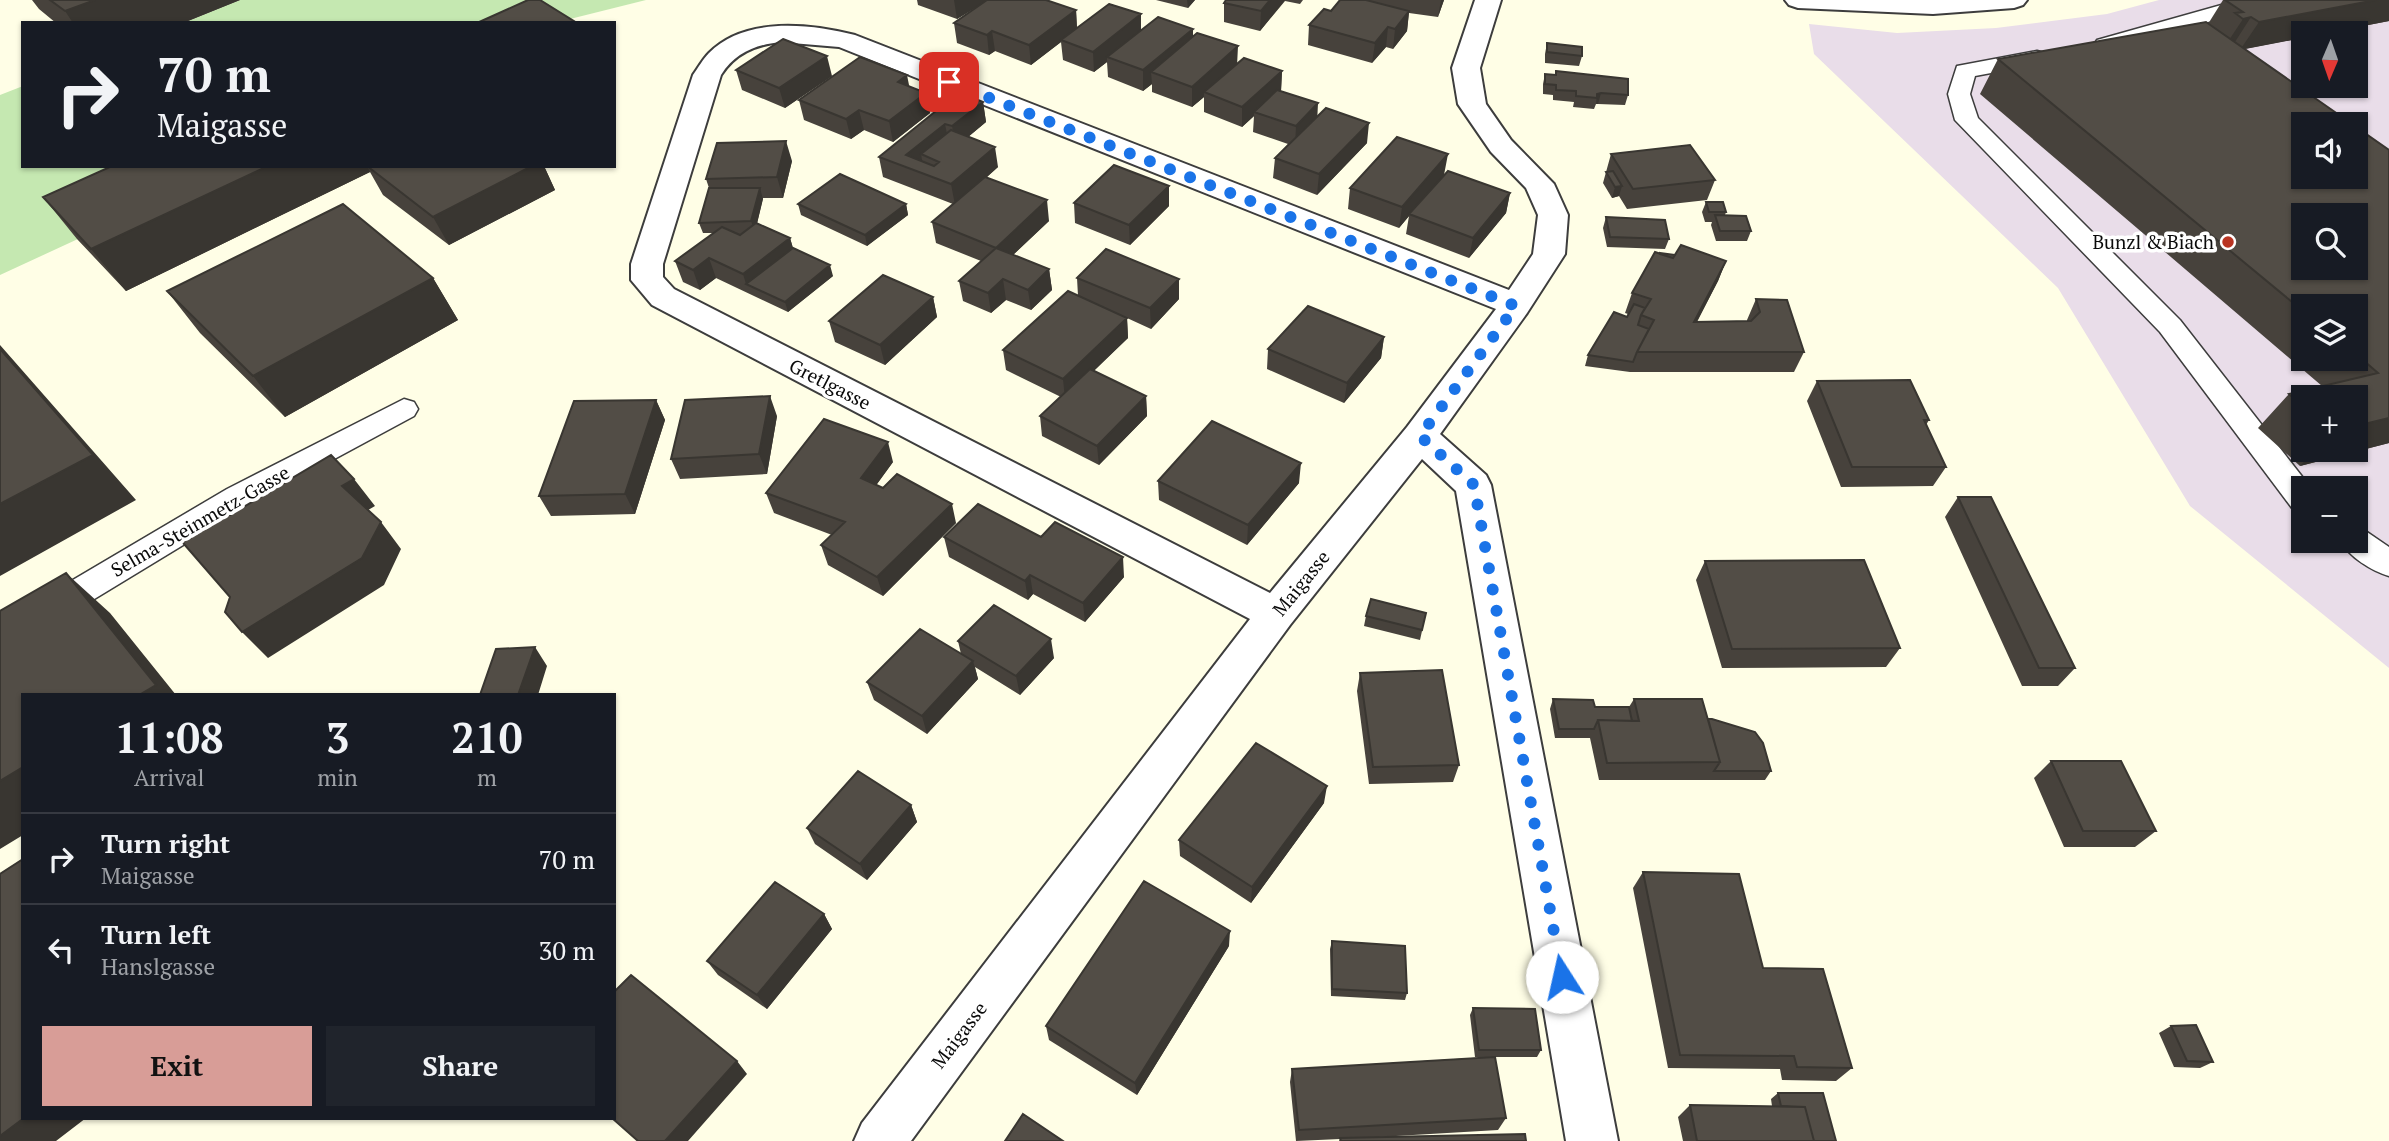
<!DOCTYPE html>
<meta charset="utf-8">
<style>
body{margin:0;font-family:"PT Serif",serif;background:#20242c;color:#f1f3f6;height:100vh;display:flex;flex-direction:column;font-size:26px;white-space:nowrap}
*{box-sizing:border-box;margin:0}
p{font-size:23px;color:#9ea1a6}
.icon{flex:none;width:38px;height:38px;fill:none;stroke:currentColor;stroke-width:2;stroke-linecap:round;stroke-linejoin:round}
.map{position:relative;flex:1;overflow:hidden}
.drawer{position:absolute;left:21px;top:693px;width:595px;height:427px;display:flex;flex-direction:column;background:#171b24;border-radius:0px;box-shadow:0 2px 5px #0004}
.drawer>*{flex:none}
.hud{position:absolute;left:21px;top:21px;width:595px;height:147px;border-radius:0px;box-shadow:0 2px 5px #0004;background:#171b24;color:#f1f3f6;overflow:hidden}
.needle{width:46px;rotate:182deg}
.buttons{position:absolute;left:2291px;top:21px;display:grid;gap:14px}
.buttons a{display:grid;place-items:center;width:77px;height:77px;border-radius:0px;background:#171b24;box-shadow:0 2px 5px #0004;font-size:35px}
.pin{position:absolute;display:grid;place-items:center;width:60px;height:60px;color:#fff;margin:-30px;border-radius:14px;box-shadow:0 4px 10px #0006}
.me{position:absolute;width:77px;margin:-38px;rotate:350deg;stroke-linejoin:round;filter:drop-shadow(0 0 5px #0008)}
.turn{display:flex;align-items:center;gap:24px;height:147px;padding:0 21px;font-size:32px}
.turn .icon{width:91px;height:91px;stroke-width:2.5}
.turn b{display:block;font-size:49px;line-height:60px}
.eta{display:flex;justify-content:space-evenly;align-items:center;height:119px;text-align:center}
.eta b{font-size:42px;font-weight:700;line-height:49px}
.action{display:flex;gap:14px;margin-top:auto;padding:14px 21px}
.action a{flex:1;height:80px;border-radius:0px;background:#d89d97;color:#111;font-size:28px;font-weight:700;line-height:80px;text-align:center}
.action a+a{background:#20242c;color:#f1f3f6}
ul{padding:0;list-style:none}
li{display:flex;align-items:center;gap:21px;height:91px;padding:0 21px;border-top:2px solid #363941}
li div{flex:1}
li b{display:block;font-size:26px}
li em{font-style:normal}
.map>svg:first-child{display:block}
.industrial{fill:#e9dde9;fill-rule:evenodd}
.green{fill:#c5e8b1}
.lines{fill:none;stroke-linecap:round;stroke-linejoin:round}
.lane-casing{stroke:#3d3d3d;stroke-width:3}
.street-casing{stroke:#3d3d3d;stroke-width:4}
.lane{fill:#fff;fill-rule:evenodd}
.street{fill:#fff;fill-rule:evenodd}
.wall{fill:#47423c;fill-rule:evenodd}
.shaded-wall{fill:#393631}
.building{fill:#524d46;stroke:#393631;stroke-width:2;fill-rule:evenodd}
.route{stroke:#1a73e8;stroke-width:12;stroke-dasharray:0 21.6}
.poi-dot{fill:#b93422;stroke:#fff;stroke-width:2.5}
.labels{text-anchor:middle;stroke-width:7;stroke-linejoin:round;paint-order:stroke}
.poi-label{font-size:19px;fill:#0a0a0a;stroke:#fff;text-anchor:end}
.street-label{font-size:19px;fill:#0a0a0a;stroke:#fff}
</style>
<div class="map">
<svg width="2389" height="1141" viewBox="0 0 2389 1141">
<rect width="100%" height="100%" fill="#fffee6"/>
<path class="industrial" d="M2159 0H2389V668L2190 506 2058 288 1814 54 1809 24 1897 33 1996 28 2107 14ZM2303 33H2356V86H2303ZM2303 124H2356V177H2303ZM2303 215H2356V268H2303ZM2303 306H2356V359H2303ZM2303 397H2356V450H2303ZM2303 488H2356V541H2303Z"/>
<path class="green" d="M240 0H646L554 23H183Z
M23 86V166H236L0 275V95Z"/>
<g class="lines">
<defs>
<path id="lane" d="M2239 0H2272L2269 4 2113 50H2097L2094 45 2097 40Z
M2037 51 2045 53 2048 58 2045 63 1975 76 1970 94 1978 118 2180 320 2311 488H2303V511L2292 508 2160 332 1955 120 1948 94 1957 66Z
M404 399 414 402 418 409 414 416 249 505 12 649 0 652V623L227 489Z
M2356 528 2367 532 2389 547V576C2372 571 2349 557 2341 541H2356Z"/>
<path id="street" d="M1475 0H1501L1480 68 1486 104 1511 140 1554 184 1568 215 1565 254 1527 313 1440 434 1486 475 1491 485 1618 1141H1566L1456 491 1422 459 1290 625 911 1141H854L862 1123 1250 619 652 305 631 280V264L693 75C698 68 703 59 709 53 745 16 811 24 855 35L1509 290 1533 254 1538 215 1526 188 1491 152 1458 104 1452 68ZM780 42 839 47 1496 309 1407 427 1270 593 674 289 663 277V264L721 75C735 53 755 45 780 42Z
M1785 0H2027L2023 5 2014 8 1933 14 1798 8 1789 5Z"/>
</defs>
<use href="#lane" class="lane-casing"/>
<use href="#street" class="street-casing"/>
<use href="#lane" class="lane"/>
<use href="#street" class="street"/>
</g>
<path class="wall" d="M32 0H240L183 23H56L39 9Z
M917 0H1046L1076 10 1077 28 1141 30 1193 36 1237 64 1282 71 1281 91 1317 116 1367 143 1317 195 1273 178 1275 158 1288 144 1253 132 1254 116 1242 127 1204 112V97L1192 107 1152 92V84L1143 91 1108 77 1107 62 1094 72 1063 60 1061 42 1031 65 995 51 989 55 957 43 954 23 986 1 957 19 918 5Z
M1156 0H1195L1188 8Z
M1226 0H1303L1300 4 1285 1 1260 31 1224 22V3Z
M1340 0H1444L1438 17 1409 13 1407 31 1393 49 1386 47 1372 63 1308 45 1309 25 1331 11Z
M2223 0H2389V21L2244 49 2389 150V443L2300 466 2258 428 2289 394 2322 386 1980 94 1998 59 2208 24ZM2303 306H2356V359H2303ZM2303 397 2356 450H2303Z
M1547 43 1582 56 1579 66 1545 63V54Z
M736 70 832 76 785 108 742 90Z
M1545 74 1628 95 1625 105 1598 104H1596L1594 109 1573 107 1574 102 1553 100V95L1543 94V84Z
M909 86 926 93 930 113 893 142 864 130 851 139 804 120 799 100Z
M983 102 986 122 968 137 998 167 987 177 1049 221 1013 255 1049 269 1052 290 1031 310 1006 300 991 313 963 301 959 281 981 261 936 243 932 222 953 204 883 177 879 157 954 104Z
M1611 154 1715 180 1707 200 1627 209 1619 196 1612 198 1603 183Z
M792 161 783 198H763L757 223 790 238 793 248 833 276 788 312 716 278 700 290 683 282 675 261 714 233H703L699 223 709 188 706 179Z
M112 166H544L555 190 449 245 383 195 370 172 126 291 77 239 43 197Z
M1444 175 1510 193 1506 213 1469 258 1406 234 1409 216 1399 228 1348 209 1350 188Z
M1169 186V206L1130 245 1075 223 1074 203Z
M1706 202 1726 212 1725 215 1751 231 1747 241H1716L1711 225 1712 222H1705L1702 212Z
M798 204H906L908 215 867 246 801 215Z
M1606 217 1669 239 1665 249 1607 247 1603 228Z
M1660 254 1726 261 1718 281 1697 322 1747 321V320L1756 299 1804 352 1794 372H1630L1585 366 1588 355 1627 317 1628 314 1625 313 1632 293Z
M433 278 458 320 285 417 200 333 167 291Z
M1077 278 1179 279V299L1151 329 1127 318 1128 338 1093 371 1146 396 1147 416 1099 465 1042 436 1040 416 1061 397 1006 370 1003 350 1078 296Z
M933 297 937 317 885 365 835 342 829 321Z
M1384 337 1381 358 1344 403 1267 369 1268 349Z
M1817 381 1929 420 1926 425 1946 467 1933 486 1841 487 1807 401Z
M656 400 665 420 635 514 551 516 539 496Z
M777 416 767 474 680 479 671 459Z
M893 462 876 485 956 523 883 596 828 565 821 545 832 535 774 513 766 493Z
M1158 481 1299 483 1247 545 1159 500Z
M1958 497 2075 668 2058 686H2022L1945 517Z
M944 537H1041L1124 577 1085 622 1033 594 1028 600 949 557Z
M1705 561 1900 648 1886 667 1722 668 1696 580Z
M1426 613 1420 640 1364 626 1366 616Z
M958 641 1054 658 1020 695 975 667 978 679 927 734 874 700 867 682 961 654Z
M1360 673 1459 765 1453 782 1369 784 1357 691Z
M1553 699 1595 707H1629L1634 699 1708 719 1771 771 1765 780H1599L1590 738H1555L1550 709Z
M2051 761 2156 831 2135 847H2064L2034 778Z
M1324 803 1251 903 1180 856 1179 840Z
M911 805 917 822 867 880 815 844 807 828Z
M1643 872 1763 968 1852 1068 1836 1081 1782 1080 1780 1069 1668 1068 1633 888Z
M824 914 832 929 767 1009 718 975 707 961Z
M1332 941 1407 993 1405 1000 1331 996 1330 949Z
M1229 946 1137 1095 1049 1040 1046 1026Z
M1473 1008 1541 1050 1537 1057H1495L1506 1118 1498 1130 1362 1138 1526 1141H1339L1340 1139 1296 1141 1290 1082 1292 1069 1488 1057H1475L1470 1015Z
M2171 1026 2213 1062 2200 1068 2174 1067 2159 1033Z
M1778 1093 1836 1141H1683L1678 1117 1690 1105 1772 1106 1771 1099Z"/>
<path class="shaded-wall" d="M95 0H240L183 23H73L65 11Z
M954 0H988L957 19Z
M1187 0H1195L1188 8Z
M1270 0H1285L1260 31 1261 11Z
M1441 0H1444L1438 17Z
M2376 0H2389V21L2327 33H2303V38L2240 50 2259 22Z
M1076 10 1077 30 1061 40V42L1031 65 1029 45Z
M1409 11 1407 31 1393 49 1395 29Z
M1141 14V34L1107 57V62L1094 72 1093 52Z
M2251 17 2233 45 2225 46 2243 19Z
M1388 27 1386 47 1372 63 1375 43Z
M1193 29V49L1151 72 1152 84 1143 91V70Z
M992 31 995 51 989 55 987 35Z
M1238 46 1237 66 1204 92V97L1192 107V87Z
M827 56 832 76 785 108 779 88Z
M1282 71 1281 91 1254 112V116L1242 127V107Z
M907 75 911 95 898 82Z
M926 93 930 113 893 142 889 121Z
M1601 93 1598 104H1596L1597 94Z
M983 102 986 122 956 147 952 126Z
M1318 103 1317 124 1295 147 1296 126Z
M859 110 864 130 851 139 846 119Z
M1369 123 1367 143 1317 195 1319 174Z
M945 124 949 144 921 154 923 165 906 155Z
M786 141 792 161 783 198 777 177Z
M995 147 998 167 955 205 951 184Z
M1448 154 1444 175 1409 214V216L1399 228 1402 207Z
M268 166H382H367L370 172 126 291 91 249Z
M532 166H544L555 190 449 245 433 217Z
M1169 186V206L1130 245 1129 225Z
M1622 186 1619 196 1612 198 1615 187Z
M760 188 763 199 755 232 751 221Z
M1510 193 1506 213 1469 258 1473 238Z
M1047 200 1049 221 999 268 996 248Z
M906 204 908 215 867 246 865 235Z
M790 238 796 259 746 284 743 274Z
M709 258 716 278 700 290 693 270Z
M1726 261 1718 281 1686 342 1694 322Z
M830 265 833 276 788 312 785 302Z
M1049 269 1052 290 1031 310 1028 290Z
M433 278 458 320 285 417 253 376Z
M1003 279 1006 300 991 313 988 293Z
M1179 279V299L1151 329 1150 308Z
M933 297 937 317 885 365 880 345Z
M1127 318 1128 338 1065 399 1063 379Z
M1384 337 1381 358 1344 403 1347 383Z
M0 345 136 500 0 576Z
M770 396 777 416 767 474 759 454Z
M1146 396 1147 416 1099 465 1097 446Z
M656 400 665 420 635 514 625 494Z
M2389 418V443L2300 466 2315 450H2356V426Z
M888 442 893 462 867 498 861 478Z
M1301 463 1299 483 1247 545 1248 525Z
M354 479 375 506 363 513 342 486Z
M952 504 956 523 883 596 877 577Z
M381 522 401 549 384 585 268 658 242 632Z
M1123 557 1124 577 1085 622 1083 603Z
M66 573 110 613 176 695H139Z
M1030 575 1033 594 1028 600 1025 581Z
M1051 639 1054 658 1020 695 1016 676Z
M535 647 547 666 538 695H518Z
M973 661 978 679 927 734 922 716Z
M23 767V835L0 849V781Z
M1327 786 1324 803 1251 903 1252 887Z
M911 805 917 822 867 880 860 864Z
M824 914 832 929 767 1009 757 995Z
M1230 931 1229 946 1137 1095 1135 1083Z
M737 1061 747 1074 688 1141H665Z
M24 1118H86L56 1141H0V1136Z"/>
<path class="building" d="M50 0H95L65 11Z
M528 0H540L577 23H477Z
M987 0H1046L1076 10 1029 45 992 31 987 35 954 23Z
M1226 0H1270L1261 11 1224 3Z
M1340 0H1366L1409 11 1395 29 1388 27 1375 43 1309 25 1324 9 1331 11Z
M2225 0H2376L2259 22 2251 17 2243 19 2235 13 2243 12Z
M1109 4 1141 14 1093 52 1061 40Z
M1158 17 1193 29 1143 70 1107 57Z
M2206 22 2352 124H2303V177H2356V127L2389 150V418L2356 426V397H2303V406L2289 394 2378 373 2356 354V306H2303V311L1998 59ZM2303 215H2356V268H2303Z
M1197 33 1238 46 1192 87 1151 72Z
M783 39 827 56 779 88 736 70Z
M1547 43 1582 47V56L1547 52Z
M860 57 907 75 898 82 926 93 889 121 859 110 846 119 799 100Z
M1244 58 1282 71 1242 107 1204 92Z
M1556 71 1628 79V95L1601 93 1597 94V98L1576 96V91L1556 90V85L1545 84V74L1556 75Z
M1277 90 1318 103 1296 126 1254 112Z
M966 95 983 102 952 126 945 124 906 155 934 166 939 162 921 154 951 130 995 147 951 184 879 157 947 102 954 104Z
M1326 108 1369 123 1319 174 1275 158Z
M1397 137 1448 154 1402 207 1350 188Z
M786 141 777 177 706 179 717 143Z
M1690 145 1715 180 1633 189 1611 154Z
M1114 165 1169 186 1129 225 1074 203Z
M112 166H268L91 249 43 197Z
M367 166H532L433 217Z
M1448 171 1510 193 1473 238 1409 214Z
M1613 171 1622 186 1615 187 1606 172Z
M840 174 906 204 865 235 798 204Z
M985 177 1047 200 996 248 932 222Z
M709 188H760L751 221 699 223Z
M1706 202H1723L1726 212H1709Z
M343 204 433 278 253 376 167 291Z
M1715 215 1746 216 1751 231H1720Z
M1606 217 1665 220 1669 239 1610 237Z
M756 223 790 238 743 274 709 258 693 270 675 261 722 227 740 235Z
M1681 245 1726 261 1694 322 1751 321 1760 312 1756 299 1787 300 1804 352H1637L1654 320 1641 315 1651 299 1632 293 1655 252 1673 258Z
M793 248 830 265 785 302 746 284Z
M996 248 1049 269 1028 290 1003 279 988 293 959 281Z
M1106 249 1179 279 1150 308 1077 278Z
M1660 253 1675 255 1673 258 1660 254Z
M883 275 933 297 880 345 829 321Z
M1068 291 1127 318 1063 379 1003 350Z
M1634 304 1645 308 1641 315 1638 325 1649 329 1637 352 1633 362 1588 355 1614 312 1627 317Z
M1308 306 1384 337 1347 383 1268 349Z
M0 349 93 455 0 504Z
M1090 369 1146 396 1097 446 1040 416Z
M1910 380 1929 420H1924L1946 467H1852L1817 381Z
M770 396 759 454 671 459 685 400Z
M656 400 625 494 539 496 574 401Z
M824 419 888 442 861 478 883 488 897 474 952 504 877 577 821 545 845 522 766 493Z
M1212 421 1301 463 1248 525 1158 481Z
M331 455 354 479 342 486 381 522 362 558 242 632 225 612 230 597 177 536 213 515H230Z
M1958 497H1991L2075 668H2039Z
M978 504 1041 537 1055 522 1123 557 1083 603 1030 575 1025 581 944 537Z
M1864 560 1900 648 1732 649 1705 561Z
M66 573 156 685 139 695H23V767L0 781V611Z
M1371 599 1426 613 1422 630 1366 616Z
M994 605 1051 639 1016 676 958 641Z
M920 629 973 661 922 716 867 682Z
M535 647 518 695H480L496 649Z
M1442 670 1459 765 1373 767 1360 673Z
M1553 699 1593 700 1595 707H1629L1632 721 1598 720 1594 729H1559Z
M1634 699H1702L1720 762 1607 763 1598 720 1639 721Z
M1708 719H1712L1755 732 1763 743 1771 771H1714L1720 762Z
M1256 743 1327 786 1252 887 1179 840Z
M2051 761H2121L2156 831H2083Z
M858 771 911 805 860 864 807 828Z
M23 859V1118H24L0 1136V874Z
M1643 872 1739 874 1763 968 1823 969 1852 1068 1797 1067 1794 1056 1680 1055Z
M1144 881 1230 931 1135 1083 1046 1026Z
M775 882 824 914 757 995 707 961Z
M1332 941 1405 946 1407 993 1332 989Z
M631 975 737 1061 665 1141H638L612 1118H614V992Z
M1473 1008 1535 1009 1541 1050H1479Z
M2196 1025 2213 1062 2187 1061 2171 1026Z
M1495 1057 1506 1118 1299 1130 1292 1069Z
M1778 1093H1823L1836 1141H1814L1805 1107 1781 1106Z
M1690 1105 1805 1107 1814 1141H1697Z
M1023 1114 1063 1141H1005Z
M1525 1134 1526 1141H1341L1340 1138Z"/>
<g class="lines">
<path class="route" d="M949 82 1516 306 1420 436 1474 485 1562 977"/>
</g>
<circle class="poi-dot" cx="2228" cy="242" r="7"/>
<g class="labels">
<g class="poi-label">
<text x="2214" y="249">Bunzl &amp; Biach</text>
</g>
<g class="street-label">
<text transform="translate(830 384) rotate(27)" y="7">Gretlgasse</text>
<text transform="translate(200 521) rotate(-30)" y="7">Selma-Steinmetz-Gasse</text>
<text transform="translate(1301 583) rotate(-51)" y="7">Maigasse</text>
<text transform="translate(959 1035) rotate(-53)" y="7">Maigasse</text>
</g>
</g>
</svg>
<div class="buttons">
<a><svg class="needle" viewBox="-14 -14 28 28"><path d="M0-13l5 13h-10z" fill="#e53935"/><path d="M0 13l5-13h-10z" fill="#9ea1a6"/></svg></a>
<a><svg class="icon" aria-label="sound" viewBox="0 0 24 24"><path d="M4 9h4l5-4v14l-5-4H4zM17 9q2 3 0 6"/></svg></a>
<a><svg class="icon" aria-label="search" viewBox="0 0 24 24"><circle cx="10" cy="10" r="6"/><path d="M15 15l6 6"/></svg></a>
<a><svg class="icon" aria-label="layers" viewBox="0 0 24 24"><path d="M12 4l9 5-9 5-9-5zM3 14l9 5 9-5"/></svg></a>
<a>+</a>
<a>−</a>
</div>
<div class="pin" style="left:949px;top:82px;background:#d93025"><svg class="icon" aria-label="arrive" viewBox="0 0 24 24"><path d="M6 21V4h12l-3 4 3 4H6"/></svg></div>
<svg class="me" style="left:1562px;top:977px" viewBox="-20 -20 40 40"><circle r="19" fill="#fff"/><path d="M0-13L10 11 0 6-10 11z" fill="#1a73e8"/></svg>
<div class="hud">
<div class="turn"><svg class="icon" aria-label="right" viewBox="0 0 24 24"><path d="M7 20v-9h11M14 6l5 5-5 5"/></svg><div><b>70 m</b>Maigasse</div></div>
</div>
<section class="drawer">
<div class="eta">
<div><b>11:08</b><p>Arrival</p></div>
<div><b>3</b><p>min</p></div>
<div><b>210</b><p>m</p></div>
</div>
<ul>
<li><svg class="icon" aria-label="right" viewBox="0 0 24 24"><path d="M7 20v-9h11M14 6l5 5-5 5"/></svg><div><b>Turn right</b><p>Maigasse</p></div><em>70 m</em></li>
<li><svg class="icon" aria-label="left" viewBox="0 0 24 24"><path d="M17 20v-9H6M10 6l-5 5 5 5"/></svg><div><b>Turn left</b><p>Hanslgasse</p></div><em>30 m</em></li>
</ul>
<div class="action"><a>Exit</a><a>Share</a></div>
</section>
</div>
